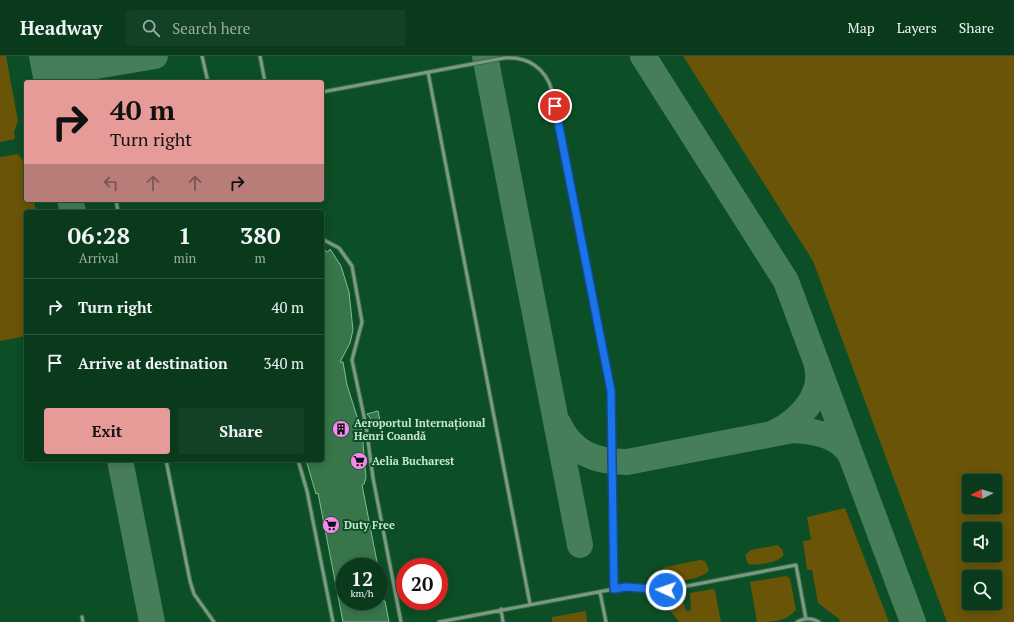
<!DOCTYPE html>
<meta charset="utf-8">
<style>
body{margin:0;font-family:"PT Serif",serif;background:#124125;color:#f1f3f6;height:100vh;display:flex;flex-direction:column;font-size:15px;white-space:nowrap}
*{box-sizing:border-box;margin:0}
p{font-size:13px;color:#99ada3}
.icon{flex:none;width:22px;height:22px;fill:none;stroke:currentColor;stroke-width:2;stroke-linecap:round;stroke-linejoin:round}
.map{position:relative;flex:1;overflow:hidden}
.sheet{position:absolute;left:24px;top:154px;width:300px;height:252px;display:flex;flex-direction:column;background:#093a1c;border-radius:4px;box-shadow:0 2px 10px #0003,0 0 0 1px #29543b}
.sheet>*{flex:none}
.guide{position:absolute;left:24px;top:24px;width:300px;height:122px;border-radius:4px;box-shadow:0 2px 10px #0003,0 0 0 1px #29543b;background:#e69b98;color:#111;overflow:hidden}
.needle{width:26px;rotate:265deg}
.fabs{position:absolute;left:962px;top:418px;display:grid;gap:8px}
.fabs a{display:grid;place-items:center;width:40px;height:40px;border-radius:4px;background:#093a1c;box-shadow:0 2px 10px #0003,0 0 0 1px #29543b;font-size:20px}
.speed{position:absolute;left:336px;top:502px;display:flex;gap:8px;font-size:20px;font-weight:700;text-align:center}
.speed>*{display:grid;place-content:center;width:52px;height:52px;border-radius:50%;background:#093a1c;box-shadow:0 2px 10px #0003,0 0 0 1px #29543b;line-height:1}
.speed small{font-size:10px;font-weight:400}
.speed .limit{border:6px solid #d22;background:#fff;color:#111}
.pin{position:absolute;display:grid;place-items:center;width:34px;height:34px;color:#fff;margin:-17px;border:2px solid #fff;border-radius:50%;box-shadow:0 1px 4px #0007}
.me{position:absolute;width:44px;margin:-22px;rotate:273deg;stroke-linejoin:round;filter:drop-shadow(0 0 3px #0008)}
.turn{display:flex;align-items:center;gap:14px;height:84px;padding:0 20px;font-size:18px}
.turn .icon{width:52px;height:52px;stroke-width:2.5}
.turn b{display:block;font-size:28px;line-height:34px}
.lanes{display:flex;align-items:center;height:38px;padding:0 20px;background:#0003;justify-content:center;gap:20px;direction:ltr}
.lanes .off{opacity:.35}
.eta{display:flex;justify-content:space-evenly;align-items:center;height:68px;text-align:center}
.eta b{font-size:24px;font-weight:600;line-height:28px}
.action{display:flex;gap:8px;margin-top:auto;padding:8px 20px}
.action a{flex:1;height:46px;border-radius:4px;background:#e69b98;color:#111;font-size:16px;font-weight:600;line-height:46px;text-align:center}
.action a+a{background:#124125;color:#f1f3f6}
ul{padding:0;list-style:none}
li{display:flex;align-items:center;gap:12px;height:56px;padding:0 20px;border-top:1px solid #29543b}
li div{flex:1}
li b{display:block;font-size:15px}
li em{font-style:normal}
header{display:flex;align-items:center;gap:24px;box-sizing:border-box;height:56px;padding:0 20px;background:#093a1c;border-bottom:1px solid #29543b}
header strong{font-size:19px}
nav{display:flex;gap:22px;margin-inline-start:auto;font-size:14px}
.search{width:280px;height:36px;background:#124125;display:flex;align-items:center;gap:10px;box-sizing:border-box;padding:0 14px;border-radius:4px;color:#99ada3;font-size:15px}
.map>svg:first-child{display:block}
.green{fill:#6a5407;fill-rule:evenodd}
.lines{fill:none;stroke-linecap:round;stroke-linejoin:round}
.taxiway{stroke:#477e5a;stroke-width:26}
.building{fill:#39754a;stroke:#81be8f}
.service-casing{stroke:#326d47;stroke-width:5}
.service{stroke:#7d9982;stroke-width:3}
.route-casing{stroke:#114b97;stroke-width:10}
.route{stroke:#1a73e8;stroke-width:7}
.labels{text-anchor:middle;stroke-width:4;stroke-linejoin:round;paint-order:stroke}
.poi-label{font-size:11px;font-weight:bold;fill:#c8e7ce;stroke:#0c4e25;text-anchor:start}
</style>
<header>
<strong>Headway</strong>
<div class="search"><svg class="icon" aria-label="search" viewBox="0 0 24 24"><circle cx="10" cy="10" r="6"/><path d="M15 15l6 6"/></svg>Search here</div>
<nav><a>Map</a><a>Layers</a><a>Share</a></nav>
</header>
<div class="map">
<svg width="1014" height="566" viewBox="0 0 1014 566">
<rect width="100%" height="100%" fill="#0c4e25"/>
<path class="green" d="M0 0H6L18 65 14 76 15 83 0 86Z
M683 0H1014V566H947L813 205ZM969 425H995V451H969ZM969 473H995V499H969ZM969 521H995V547H969Z
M18 98 26 109V144H34L36 156H26V280L0 285V101Z
M845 452 889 566H840L839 563 818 547 812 514H807L803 485 811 484 807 461Z
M777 489C782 492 784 495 783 500 776 507 757 510 748 508L745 499 751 494Z
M700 504 705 505 709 514C704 523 672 528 662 523L661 515 665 511Z
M786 520 790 522 796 554C785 566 774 566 757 566L750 526Z
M713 533 715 535 721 566H679L662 544 681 540 686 555 691 554 690 537Z
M586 555 587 566H552V561Z"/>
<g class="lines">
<path class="taxiway" d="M42 0 47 26
M49 0 66 12 78 13 155 0
M485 0 580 489
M643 0 786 225 913 566
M70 144 73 156
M558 367C572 397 595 406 627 406L793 374C814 375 841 379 851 400
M776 376C800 364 824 339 817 310
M120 404 152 566"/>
</g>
<path class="building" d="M322 193 328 196 330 193 341 210 349 236 353 274 350 287 340 306H343L347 329 362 376 366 422 364 428 362 429 378 511H345V545H385L389 566H343L318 437 316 438 306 404H322Z
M378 355 383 379 367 358Z"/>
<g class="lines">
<defs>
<path id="service" d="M202 0 208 26
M260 0 265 26
M428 16 530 548
M322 36 504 2C527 0 546 12 552 35L611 335 614 533
M116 144 118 156
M322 183 339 192 352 210 362 266 352 304 366 370 373 422 401 566
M166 404 190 525 194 538 214 566
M298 404 307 435 333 566
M600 536 606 566
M501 553 503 566
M82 561 83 566
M439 566 614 533 626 531 666 534 796 509 806 563
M797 566C804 562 812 562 819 566"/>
</defs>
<use href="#service" class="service-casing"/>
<use href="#service" class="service"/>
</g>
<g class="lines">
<defs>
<path id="route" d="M555 50 611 335 614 533 626 531 666 534"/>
</defs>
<use href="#route" class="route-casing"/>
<use href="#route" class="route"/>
</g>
<defs>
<symbol id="building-disc" viewBox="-11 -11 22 22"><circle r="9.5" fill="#f788ec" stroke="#0c4e25"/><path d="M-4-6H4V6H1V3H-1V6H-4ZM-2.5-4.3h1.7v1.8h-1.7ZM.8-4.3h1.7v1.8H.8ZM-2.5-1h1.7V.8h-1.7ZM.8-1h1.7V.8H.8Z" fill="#111"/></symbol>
<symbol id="supermarket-disc" viewBox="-11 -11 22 22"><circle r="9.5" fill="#f788ec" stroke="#0c4e25"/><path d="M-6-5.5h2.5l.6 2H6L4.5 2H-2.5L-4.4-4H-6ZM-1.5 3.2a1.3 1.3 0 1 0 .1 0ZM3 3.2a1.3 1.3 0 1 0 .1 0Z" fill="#111"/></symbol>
</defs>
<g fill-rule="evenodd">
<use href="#building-disc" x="331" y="363" width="20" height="20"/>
<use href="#supermarket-disc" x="349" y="395" width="20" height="20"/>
<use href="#supermarket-disc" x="321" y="459" width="20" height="20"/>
</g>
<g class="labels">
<g class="poi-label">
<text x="354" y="371">Aeroportul Internațional<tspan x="354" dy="13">Henri Coandă</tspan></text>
<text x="372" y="409">Aelia Bucharest</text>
<text x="344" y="473">Duty Free</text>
</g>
</g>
</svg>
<div class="fabs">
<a><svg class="needle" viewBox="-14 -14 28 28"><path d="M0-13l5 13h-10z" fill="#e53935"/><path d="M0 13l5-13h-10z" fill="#99ada3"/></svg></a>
<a><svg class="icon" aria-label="sound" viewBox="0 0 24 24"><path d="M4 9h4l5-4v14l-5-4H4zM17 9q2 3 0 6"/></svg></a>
<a><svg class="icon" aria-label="search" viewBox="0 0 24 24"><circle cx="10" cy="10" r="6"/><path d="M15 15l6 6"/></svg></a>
</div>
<div class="speed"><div>12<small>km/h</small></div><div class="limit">20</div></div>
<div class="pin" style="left:555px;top:50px;background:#d93025"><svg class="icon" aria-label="arrive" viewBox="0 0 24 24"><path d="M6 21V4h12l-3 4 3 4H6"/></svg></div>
<svg class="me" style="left:666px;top:534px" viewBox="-20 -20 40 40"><circle r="17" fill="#1a73e8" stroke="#fff" stroke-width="3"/><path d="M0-11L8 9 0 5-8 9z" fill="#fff"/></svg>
<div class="guide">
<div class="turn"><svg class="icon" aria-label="right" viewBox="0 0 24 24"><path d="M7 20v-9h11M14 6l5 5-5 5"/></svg><div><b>40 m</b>Turn right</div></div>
<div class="lanes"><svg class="icon off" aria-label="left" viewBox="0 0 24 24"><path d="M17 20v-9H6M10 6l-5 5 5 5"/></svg><svg class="icon off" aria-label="ahead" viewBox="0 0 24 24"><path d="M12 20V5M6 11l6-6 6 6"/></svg><svg class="icon off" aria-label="ahead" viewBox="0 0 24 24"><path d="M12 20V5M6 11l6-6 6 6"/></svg><svg class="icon" aria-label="right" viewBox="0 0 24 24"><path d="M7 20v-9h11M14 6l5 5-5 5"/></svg></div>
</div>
<section class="sheet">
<div class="eta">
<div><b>06:28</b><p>Arrival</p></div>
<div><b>1</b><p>min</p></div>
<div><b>380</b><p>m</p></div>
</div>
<ul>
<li><svg class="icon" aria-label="right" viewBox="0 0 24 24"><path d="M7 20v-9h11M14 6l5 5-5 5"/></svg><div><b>Turn right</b></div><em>40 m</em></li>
<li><svg class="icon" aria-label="arrive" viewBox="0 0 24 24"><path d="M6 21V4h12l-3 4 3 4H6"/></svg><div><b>Arrive at destination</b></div><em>340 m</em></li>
</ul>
<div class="action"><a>Exit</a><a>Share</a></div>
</section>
</div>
